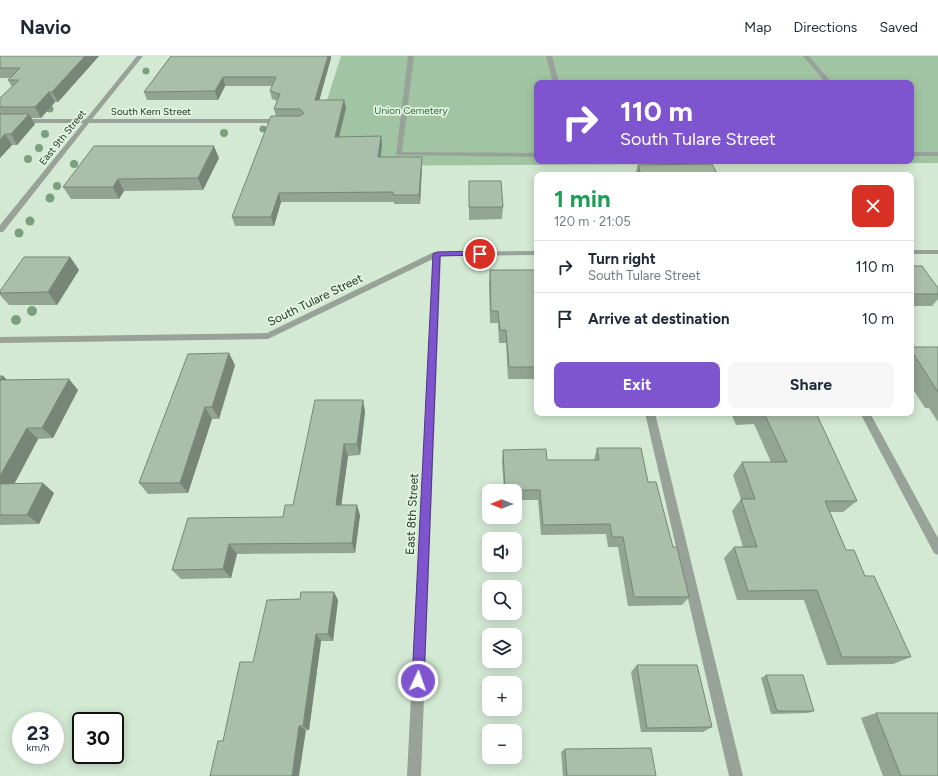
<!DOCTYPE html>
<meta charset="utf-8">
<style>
body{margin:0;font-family:Figtree,sans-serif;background:#f6f6f7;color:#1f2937;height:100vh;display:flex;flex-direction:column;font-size:15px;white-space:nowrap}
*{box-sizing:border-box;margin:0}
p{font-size:13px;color:#747a83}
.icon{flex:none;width:22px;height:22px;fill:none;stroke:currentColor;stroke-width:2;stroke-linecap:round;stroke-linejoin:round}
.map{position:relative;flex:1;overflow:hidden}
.sheet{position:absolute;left:534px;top:116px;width:380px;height:244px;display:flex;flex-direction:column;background:#fff;border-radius:8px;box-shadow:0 2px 10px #0003}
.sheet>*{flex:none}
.hud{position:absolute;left:534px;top:24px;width:380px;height:84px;border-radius:8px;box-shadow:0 2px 10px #0003;background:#7e55ce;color:#fff;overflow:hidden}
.needle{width:26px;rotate:270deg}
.tools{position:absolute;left:482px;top:428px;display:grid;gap:8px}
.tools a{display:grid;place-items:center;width:40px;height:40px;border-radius:8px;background:#fff;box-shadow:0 2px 10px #0003;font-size:20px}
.speed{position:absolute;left:12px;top:656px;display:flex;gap:8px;font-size:20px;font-weight:700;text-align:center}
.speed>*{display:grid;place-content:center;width:52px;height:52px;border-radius:50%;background:#fff;box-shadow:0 2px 10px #0003;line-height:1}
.speed small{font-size:10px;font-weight:400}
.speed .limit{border:2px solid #111;border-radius:6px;background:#fff;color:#111}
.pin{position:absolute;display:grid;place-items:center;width:34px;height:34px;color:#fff;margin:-17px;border:2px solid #fff;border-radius:50%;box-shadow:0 1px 4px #0007}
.me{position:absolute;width:44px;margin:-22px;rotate:3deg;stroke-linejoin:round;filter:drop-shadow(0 0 3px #0008)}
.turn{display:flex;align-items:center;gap:14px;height:84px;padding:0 20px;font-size:18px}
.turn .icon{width:52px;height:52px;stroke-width:2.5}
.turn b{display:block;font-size:28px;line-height:34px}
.round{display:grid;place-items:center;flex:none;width:42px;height:42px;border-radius:8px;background:#f6f6f7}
.summary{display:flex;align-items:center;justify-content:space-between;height:68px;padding:0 20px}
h1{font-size:24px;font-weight:700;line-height:30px;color:#1e9e55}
.cta{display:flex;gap:8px;margin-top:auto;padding:8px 20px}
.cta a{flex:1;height:46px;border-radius:8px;background:#7e55ce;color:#fff;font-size:16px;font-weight:700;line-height:46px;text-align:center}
.cta a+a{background:#f6f6f7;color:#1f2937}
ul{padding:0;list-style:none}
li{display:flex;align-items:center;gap:12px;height:52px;padding:0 20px;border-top:1px solid #e0e1e3}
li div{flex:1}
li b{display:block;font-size:15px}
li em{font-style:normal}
header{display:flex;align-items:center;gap:24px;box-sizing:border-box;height:56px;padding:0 20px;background:#fff;border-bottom:1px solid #e0e1e3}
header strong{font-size:19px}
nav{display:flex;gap:22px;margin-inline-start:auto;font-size:14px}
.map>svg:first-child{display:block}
.green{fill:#a1c5a2;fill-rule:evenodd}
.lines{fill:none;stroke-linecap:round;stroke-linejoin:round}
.service{fill:#98a299;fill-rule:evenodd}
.minor{fill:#98a299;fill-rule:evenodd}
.tree{fill:#7aa07d}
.wall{fill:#92a492}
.shaded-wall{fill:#778677}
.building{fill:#aabfaa;stroke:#778677}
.route{fill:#7e55ce;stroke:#523786}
.labels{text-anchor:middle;stroke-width:3.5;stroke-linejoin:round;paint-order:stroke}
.far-park-label{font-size:10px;fill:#326536;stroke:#e0f6e0}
.far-street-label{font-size:10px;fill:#2b342b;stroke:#e0f6e0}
.street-label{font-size:12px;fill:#2b342b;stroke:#e0f6e0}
</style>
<header>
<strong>Navio</strong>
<nav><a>Map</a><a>Directions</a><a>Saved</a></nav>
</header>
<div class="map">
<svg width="938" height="720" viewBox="0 0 938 720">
<rect width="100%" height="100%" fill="#d3e9d3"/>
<path class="green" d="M341 0H938V107L306 110ZM537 27H911V105H537Z"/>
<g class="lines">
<path class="service" d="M408 0H414L402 96 537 97V101L396 99Z
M546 0H552L559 27H553Z
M803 0H809L832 27H826Z
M911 96H938V100H911Z
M645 357H655L743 720H729Z"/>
<path class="minor" d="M137 0H143L92 63H282L285 65 282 67H89L3 176H0V169L83 67H0V63H86Z
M911 194H938V198H911Z
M537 195V199L441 200 421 720H407L433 203 268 283 0 287V281L267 277 434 196Z
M860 357H870L938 482V499L934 497Z"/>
</g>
<g class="tree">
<circle cx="146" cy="15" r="3.5"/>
<circle cx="50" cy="53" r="3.5"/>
<circle cx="263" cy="73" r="3.5"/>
<circle cx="224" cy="77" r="4"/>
<circle cx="45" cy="78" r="4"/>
<circle cx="39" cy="92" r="4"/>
<circle cx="28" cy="103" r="4"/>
<circle cx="74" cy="108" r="4"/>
<circle cx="57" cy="130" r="4"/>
<circle cx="50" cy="142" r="4.5"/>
<circle cx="30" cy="165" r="4.5"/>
<circle cx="19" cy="177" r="4.5"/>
<circle cx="32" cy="255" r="5"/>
<circle cx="16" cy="264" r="5"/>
</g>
<path class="wall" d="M0 0H99L58 46H55L41 62H31L35 68 17 89H12L0 102V42L12 31 8 24 10 22H0Z
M171 0H331V2L319 44H344L346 52 339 81 381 80 382 89 381 101 422 110 420 148H394V146H281L274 170H235L232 161 276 60 274 53 277 45 272 43 270 35 272 30H225L218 44H147L144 36Z
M219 102 203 134 124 135 119 143H71L63 131Z
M638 109 718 119H737H635Z
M469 125 503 151 502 163 469 164Z
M70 201 79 214 57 249H9L0 239V235Z
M911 210 938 232V243L932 250H911Z
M490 214H537V323H508L506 287H499L498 267H490L489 227Z
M911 291H938V366L929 352H925L911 330Z
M235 309 219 363H212L188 437 148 438 139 427Z
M0 320H3L7 324 78 334 53 382 38 383 14 428 54 437 39 468 0 469Z
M363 344 365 356 360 399 348 400 341 449 360 459 355 497 237 498 231 522 181 523 172 514 283 461 293 449Z
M731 357H816L857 445 843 456H830L846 494 865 520 911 601 893 608 827 609 804 544H737L724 502 734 491H743L732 455 741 443 733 419 742 406H771L754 368 736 369Z
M597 392 648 426 673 491 689 541 682 549 628 550 618 491H608L606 478 541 479 538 444H515V435H504L502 405 503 394 547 404H594Z
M300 543 338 544 333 585H321L309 674 223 685 253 606Z
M637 609 712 671 703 676H641L631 616Z
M766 619 814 655 808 657 771 658 761 622Z
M876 657 938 720H883L861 662Z
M565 693 656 720H563L561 696Z"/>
<path class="shaded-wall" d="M85 0H99L58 46 52 36Z
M328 0H331V2L317 53 315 44Z
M223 21 225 30 218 44 215 35Z
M49 36 55 46 41 62 35 51Z
M344 44 346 52 337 89 335 81Z
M29 58 35 68 17 89 11 78Z
M5 78 12 89 0 102V84Z
M381 80 382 89 379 110 378 101Z
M214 90 219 102 203 134 198 122Z
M422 101V110L420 148 419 139Z
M118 123 124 135 119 143 113 131Z
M279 137 281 146 274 170 271 161Z
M70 201 79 214 57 249 48 236Z
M229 297 235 309 219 363 212 351Z
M3 320 14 331 0 324Z
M69 323 78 334 53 382 42 372Z
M363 344 365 356 360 399 357 388Z
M205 351 212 363 188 437 180 427Z
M27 372 38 383 9 438 0 431V420Z
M344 388 348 400 340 459 336 449Z
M43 427 54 437 39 468 27 459Z
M357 449 360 459 355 497 352 487Z
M229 488 237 498 231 522 223 513Z
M334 536 338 544 333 585 328 578Z
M316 578 321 585 309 674 303 670Z
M299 670 306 674 299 720H292Z"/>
<path class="building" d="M0 0H85L52 36H49L35 51H0V42L19 24H8L20 12H0Z
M171 0H328L315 44H344L335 81 381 80 378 101H422L419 139H393V136L279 137 271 161H232L271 60H300L304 57 300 53H274L280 38 270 35 276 21H223L215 35 144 36Z
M0 58H29L11 78H5L0 84Z
M94 90H214L198 122 118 123 113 131H63Z
M712 108 718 119 737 118V119H641L638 109Z
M469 125H501L503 151H469Z
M24 201H70L48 236 0 237V235Z
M911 210H922L938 232V238H911Z
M490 214H537V311H509L506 274H500L498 255H491Z
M911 291H938V336L911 294Z
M229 297 212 351H205L180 427H139L188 298Z
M0 320H3L0 324 69 323 42 372H27L0 420Z
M315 344H363L357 388H344L336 449H357L352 487 229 488 223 513 172 514 188 462 283 461 285 449H293Z
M764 357H816L857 445H825L846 494H854L865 520H874L911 601H842L817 534 748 535 734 491H757L741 443H755L742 406H787Z
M597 392H641L648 426H656L673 491H677L689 541H634L623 481H612L610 468 543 469 540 434H505L503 394 546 393 547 404H599Z
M43 427 27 459H0V428Z
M301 536H334L328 578H316L303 670H299L292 720H210L218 685H223L240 606H253L267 544 300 543Z
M637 609H697L712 671 647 672Z
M766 619H803L814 655H777Z
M876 657H938V720H901Z
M651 692 656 720H567L565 693Z"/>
<path class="route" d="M480 195 482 196V199L440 200 424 625 422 629 418 631 414 629 412 625 433 198 437 196Z"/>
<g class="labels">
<g class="far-park-label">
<text x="411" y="58">Union Cemetery</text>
</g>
<g class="far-street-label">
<text x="151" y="59">South Kern Street</text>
<text transform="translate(62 81) rotate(-51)" y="4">East 9th Street</text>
</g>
<g class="street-label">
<text transform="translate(315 244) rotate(-26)" y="4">South Tulare Street</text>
<text transform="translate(412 458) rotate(-87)" y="4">East 8th Street</text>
</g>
</g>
</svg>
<div class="tools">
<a><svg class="needle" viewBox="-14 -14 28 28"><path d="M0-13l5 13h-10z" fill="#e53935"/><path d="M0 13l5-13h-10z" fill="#747a83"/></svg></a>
<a><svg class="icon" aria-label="sound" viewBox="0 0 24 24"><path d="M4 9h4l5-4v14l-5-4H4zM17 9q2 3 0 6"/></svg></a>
<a><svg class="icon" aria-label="search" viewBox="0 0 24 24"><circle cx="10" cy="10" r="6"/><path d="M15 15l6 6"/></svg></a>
<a><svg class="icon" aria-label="layers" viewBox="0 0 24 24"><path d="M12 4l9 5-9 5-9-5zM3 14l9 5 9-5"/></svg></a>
<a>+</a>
<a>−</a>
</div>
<div class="speed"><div>23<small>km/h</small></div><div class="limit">30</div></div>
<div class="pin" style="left:480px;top:198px;background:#d93025"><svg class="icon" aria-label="arrive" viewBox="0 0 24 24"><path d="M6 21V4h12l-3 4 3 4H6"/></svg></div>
<svg class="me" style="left:418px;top:625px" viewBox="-20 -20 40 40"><circle r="17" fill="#7e55ce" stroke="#fff" stroke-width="3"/><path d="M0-11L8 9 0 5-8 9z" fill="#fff"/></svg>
<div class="hud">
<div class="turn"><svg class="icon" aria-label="right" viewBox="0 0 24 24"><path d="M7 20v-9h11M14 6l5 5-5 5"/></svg><div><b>110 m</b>South Tulare Street</div></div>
</div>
<section class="sheet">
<div class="summary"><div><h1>1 min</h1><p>120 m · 21:05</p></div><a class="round" style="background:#d93025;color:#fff"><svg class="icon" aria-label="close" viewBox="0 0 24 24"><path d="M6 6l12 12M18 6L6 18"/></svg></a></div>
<ul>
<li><svg class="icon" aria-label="right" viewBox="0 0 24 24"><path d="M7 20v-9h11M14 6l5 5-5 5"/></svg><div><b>Turn right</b><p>South Tulare Street</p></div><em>110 m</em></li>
<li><svg class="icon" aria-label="arrive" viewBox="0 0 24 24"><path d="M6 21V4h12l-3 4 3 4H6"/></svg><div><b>Arrive at destination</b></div><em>10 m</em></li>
</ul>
<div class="cta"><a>Exit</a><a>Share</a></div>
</section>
</div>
